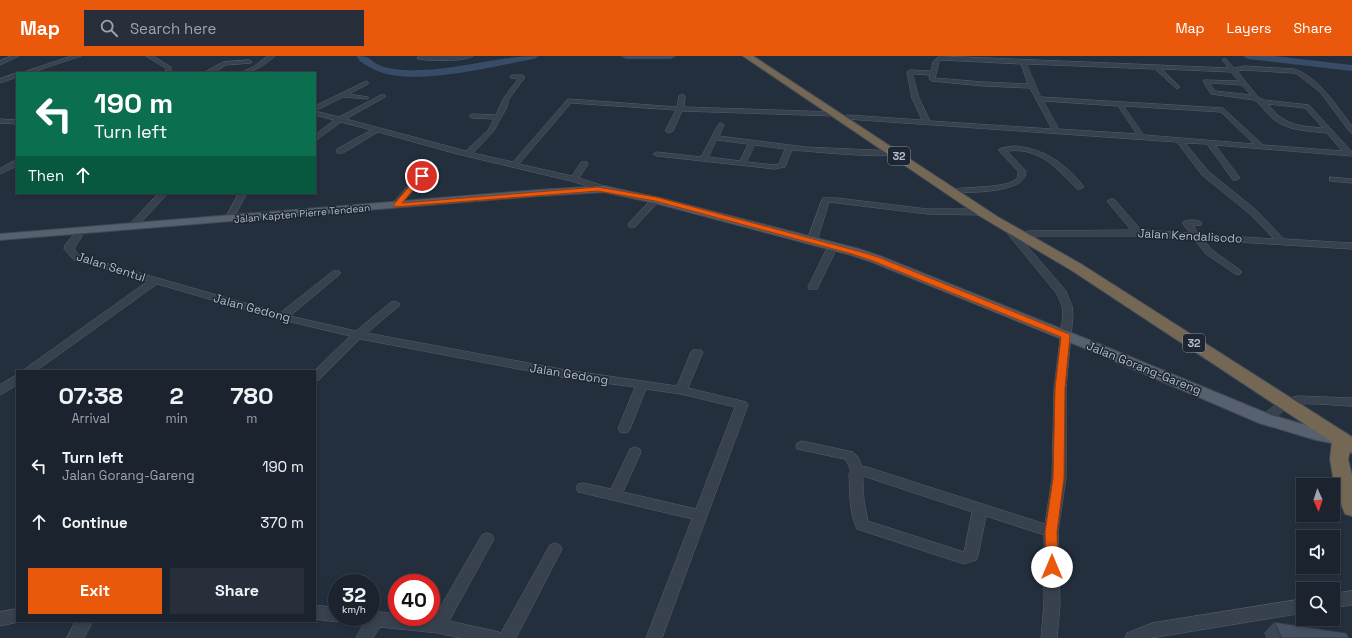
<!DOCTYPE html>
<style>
body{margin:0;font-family:"Space Grotesk",sans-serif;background:#282f3a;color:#f1f3f6;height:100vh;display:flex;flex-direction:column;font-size:15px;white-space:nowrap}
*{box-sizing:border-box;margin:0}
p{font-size:13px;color:#a0a4aa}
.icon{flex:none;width:22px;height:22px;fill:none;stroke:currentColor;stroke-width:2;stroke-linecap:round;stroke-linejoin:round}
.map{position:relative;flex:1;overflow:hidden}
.side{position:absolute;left:16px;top:314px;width:300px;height:252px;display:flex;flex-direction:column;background:#1b232e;border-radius:0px;box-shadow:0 2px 6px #0003,0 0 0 1px #39404a}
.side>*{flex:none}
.guide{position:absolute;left:16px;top:16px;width:300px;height:122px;border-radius:0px;box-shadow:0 2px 6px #0003,0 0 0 1px #39404a;background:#0b6e4f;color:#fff;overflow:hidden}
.needle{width:26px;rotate:177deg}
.fabs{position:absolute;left:1296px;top:422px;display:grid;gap:8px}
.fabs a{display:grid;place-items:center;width:44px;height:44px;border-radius:0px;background:#1b232e;box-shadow:0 2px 6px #0003,0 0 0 1px #39404a;font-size:20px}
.speed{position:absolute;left:328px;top:518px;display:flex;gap:8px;font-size:20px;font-weight:700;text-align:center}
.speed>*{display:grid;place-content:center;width:52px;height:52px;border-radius:50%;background:#1b232e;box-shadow:0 2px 6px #0003,0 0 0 1px #39404a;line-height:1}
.speed small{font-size:10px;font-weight:400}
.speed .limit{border:6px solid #d22;background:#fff;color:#111}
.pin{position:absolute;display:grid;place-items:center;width:34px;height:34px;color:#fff;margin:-17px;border:2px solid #fff;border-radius:50%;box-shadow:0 1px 4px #0007}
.me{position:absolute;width:44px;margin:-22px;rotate:0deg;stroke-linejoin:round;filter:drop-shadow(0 0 3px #0008)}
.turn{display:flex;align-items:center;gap:14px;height:84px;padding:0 12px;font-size:18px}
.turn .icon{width:52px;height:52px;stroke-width:2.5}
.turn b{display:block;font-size:28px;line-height:34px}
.then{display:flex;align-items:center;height:38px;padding:0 12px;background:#0003;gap:8px;font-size:15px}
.eta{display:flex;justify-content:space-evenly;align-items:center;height:68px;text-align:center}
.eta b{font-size:24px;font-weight:600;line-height:28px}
.button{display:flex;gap:8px;margin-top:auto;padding:8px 12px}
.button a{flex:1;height:46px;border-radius:0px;background:#ea580c;color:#fff;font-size:16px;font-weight:600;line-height:46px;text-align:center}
.button a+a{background:#282f3a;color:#f1f3f6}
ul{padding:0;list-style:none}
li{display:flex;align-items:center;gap:12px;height:56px;padding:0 12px}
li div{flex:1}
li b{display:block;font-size:15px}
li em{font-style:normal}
header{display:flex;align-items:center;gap:24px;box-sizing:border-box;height:56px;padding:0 20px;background:#ea580c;color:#fff}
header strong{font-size:19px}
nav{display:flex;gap:22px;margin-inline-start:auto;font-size:14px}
.search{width:280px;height:36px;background:#282f3a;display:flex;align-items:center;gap:10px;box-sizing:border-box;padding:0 14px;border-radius:0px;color:#a0a4aa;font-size:15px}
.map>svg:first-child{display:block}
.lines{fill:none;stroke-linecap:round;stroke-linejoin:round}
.river{fill:#394c67;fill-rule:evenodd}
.minor-casing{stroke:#565f6c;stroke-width:1}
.major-casing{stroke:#414a57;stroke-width:2}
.highway-casing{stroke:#434c59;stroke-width:2}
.minor{fill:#38414e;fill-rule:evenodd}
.major{fill:#56606e;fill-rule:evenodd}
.highway{fill:#746855;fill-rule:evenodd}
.wall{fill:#3b4654}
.building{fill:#455162;stroke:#303945}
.route{fill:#ea580c;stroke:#983908}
.labels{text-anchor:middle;stroke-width:3;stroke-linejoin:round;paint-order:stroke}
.far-street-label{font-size:10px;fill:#b4bcc9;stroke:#1d2633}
.shield{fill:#1d2633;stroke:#878f9c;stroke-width:1}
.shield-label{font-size:11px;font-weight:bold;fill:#b4bcc9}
.street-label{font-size:12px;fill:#b4bcc9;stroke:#1d2633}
</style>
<header>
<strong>Map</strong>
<div class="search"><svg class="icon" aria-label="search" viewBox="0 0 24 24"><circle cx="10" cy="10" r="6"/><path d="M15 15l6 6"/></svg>Search here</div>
<nav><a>Map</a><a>Layers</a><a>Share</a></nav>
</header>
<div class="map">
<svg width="1352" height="582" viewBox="0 0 1352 582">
<rect width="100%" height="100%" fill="#242f3e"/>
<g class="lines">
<path class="river" d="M357 0C372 0 369 5 381 10 393 14 408 15 421 14 461 13 499 0 539 0L534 3C492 10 404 35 368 10 363 7 358 5 357 0Z
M621 0H676L671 3H626Z
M1243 0H1274L1352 9V15L1248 3Z"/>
<defs>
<path id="minor" d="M11 0H19L0 9V5Z
M72 0H81L30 17H21Z
M146 0H153L171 11V17H165L166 13Z
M268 0H275C265 9 253 17 240 17L253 11Z
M420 0H473C464 6 429 5 418 3L417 2Z
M940 0 1229 12 1222 4 1225 2 1234 12 1244 10 1294 13C1319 21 1337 51 1352 70V77L1350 76 1320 36 1297 18 1293 17 1244 14 1237 15 1258 41 1264 44 1309 49 1352 96V100L1215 89 1240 122 1236 124H1233L1207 88 1185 87 1208 115 1256 154 1284 183 1352 187V193L1204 184 1212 194 1240 214 1242 216 1240 218 1237 219 1206 198 1194 183 1138 180H1025L1024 178 1028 175 1131 174 1107 145 1111 143H1114L1141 174 1190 177 1182 167C1186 163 1198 163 1202 167L1201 169 1193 170 1199 178 1274 183 1250 158 1202 119 1177 86 847 63 844 61 847 59 922 64 912 42 907 16 910 14 931 15 933 6ZM941 4 1021 8 1028 28 983 26 935 22 939 6ZM1027 8 1155 13 1177 33 1180 31 1162 13 1231 16 1239 25 1204 24 1203 25 1211 38 1254 44C1262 49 1265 56 1272 62 1286 75 1309 75 1327 77L1342 95 1263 89 1223 52 1041 41ZM913 18 930 19 929 23 932 25 983 30 1030 32 1052 73 930 65 919 42ZM1210 27 1242 29 1251 39 1215 35ZM1044 45 1118 50 1137 78 1059 73ZM1268 48 1305 52 1323 72C1298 70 1283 69 1268 48ZM1124 50 1221 56 1254 88 1144 79Z
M249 4 252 6 251 7 226 9 215 16 203 17 223 6Z
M17 17V21L0 27V23Z
M513 19H522L525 21 509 43 506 53 493 76 473 97 513 106 567 44 569 43 677 51 679 40 682 38 685 40 684 51 835 56 838 58 835 60 682 55 673 75 669 77 665 75 676 54 571 47 519 108 572 120 581 106H587L588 108 579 122 607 131V135H604L571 125 457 98 378 76 343 97H337V93L371 74 341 66 315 85V79L334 64 315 59V50L366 25 368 26V28L349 38 368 41V43L343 41 315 55 339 61 381 39H385V41L346 63 466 95 488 74 494 63 472 62 469 60 472 58 496 59 503 43 518 23 511 22 510 21Z
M0 63 17 64V68L0 67Z
M721 67 724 69 719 80 805 91 896 95 900 97C892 104 808 95 792 94L785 111 775 113 657 100 653 98 657 96 701 101 718 69ZM717 84 748 88 740 105 709 101ZM755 89 785 93 779 108 775 109 747 106Z
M1015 90C1044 92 1067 109 1084 131L1080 133H1077C1056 112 1040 91 1007 95L1026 115C1027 138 968 136 952 137L948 135 952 133C966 131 1004 132 1015 124 1018 122 1018 119 1018 115L998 94 1002 92Z
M14 105H17V110L0 118V113Z
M427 108H430L434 110 399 151H393L392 149 393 147Z
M1330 121 1352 123V127L1330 125Z
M159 137H168L136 172H130L129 170 130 168Z
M239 137H247L232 165H226L225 163Z
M653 142H659L660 144 635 171H629L628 169 629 167Z
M823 142H837L927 153H982L986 156 982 159 927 158 829 146 817 185 815 187H809L807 185Z
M1007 169 1010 170 1066 235 1072 250 1073 259 1066 332V422L1058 476 1060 549 1057 582H1041L1044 549V479L986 460 978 500 976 504 964 508 857 473C849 457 850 436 849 418L851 415 847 406 844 403 797 393 796 390 797 387 802 385 853 396 858 401 862 410 870 412 1045 468 1052 422 1054 332 1063 259 1062 250 1057 238 1003 172ZM863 420 972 456 964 496 868 465 864 445Z
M81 172 85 175 74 193 80 200 280 257 333 215H339L341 217 339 219 290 260 356 275 391 246 395 245 400 248 399 250 367 277 566 314 677 330 691 296 693 294H701L703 296 688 332 746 346 748 349 662 582H646L692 463 583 437 578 436 576 432 578 428 583 427 611 433 630 393 635 391 640 393 641 396 623 436 696 453 735 351 681 338 646 333 630 373 628 376 624 377 620 376 618 373 635 331 566 322 360 283 319 324 315 325 314 315 350 280 278 263 157 228 36 315H22L148 225 74 204 64 193 65 189 78 173Z
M833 187 838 190 818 231 817 233H809L808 231 828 190Z
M17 319V329L0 339V329Z
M1299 340 1352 342V350C1338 350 1300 345 1290 350 1280 355 1273 369 1261 366L1259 363 1261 360 1282 344Z
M487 477 492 479 494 483 449 565 495 575 501 577 550 489 555 487 560 489 562 493 516 582H460L438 577 380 571 373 582H356L363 569 352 566 350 561H371V555L397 558V561L434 562 482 479Z
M1352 535V549L1333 552V538Z
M1303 543V557L1151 582H1125L1127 577 1152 567Z
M315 549 337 552V561H344L343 564 337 566 315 563Z
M17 553V565H23L0 570V556Z
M76 565H93L84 582H67Z"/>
<path id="major" d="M604 130 660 142 859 193 880 200 1099 288 1271 359 1316 372 1347 379 1349 383 1347 387 1341 389 1316 384 1259 367 1089 294 872 206 851 199 655 147 604 136 538 140 0 184V178L538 134Z"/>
<path id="highway" d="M743 0H753L998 161 1081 208 1352 381V397L1350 396 1348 403 1352 419V460L1345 458 1335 433 1330 403 1332 386 1071 214 978 159Z"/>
</defs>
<use href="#minor" class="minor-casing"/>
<use href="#major" class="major-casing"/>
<use href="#highway" class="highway-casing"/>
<use href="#minor" class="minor"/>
<use href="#major" class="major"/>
<use href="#highway" class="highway"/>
</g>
<path class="wall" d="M1274 566 1349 582H1266L1264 577Z"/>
<path class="building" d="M1274 566 1346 577 1349 582H1282Z"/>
<path class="route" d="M422 118 425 120 402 147 598 131 656 141 858 195 878 201 1069 278 1070 280 1065 332 1064 422 1057 476 1058 511 1056 514 1052 516 1048 514 1046 511 1045 476 1053 422 1055 332 1061 281 873 205 852 198 655 145 598 135 394 151V148L419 119Z"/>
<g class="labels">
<g class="far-street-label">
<text transform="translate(302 157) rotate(-5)" y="4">Jalan Kapten Pierre Tendean</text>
</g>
<g class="shield">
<rect x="888" y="91" width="22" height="18" rx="3"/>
<rect x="1183" y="278" width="22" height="18" rx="3"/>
</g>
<g class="shield-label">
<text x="899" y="104">32</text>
<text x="1194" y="291">32</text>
</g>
<g class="street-label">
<text transform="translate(1190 180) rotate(3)" y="4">Jalan Kendalisodo</text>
<text transform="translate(111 211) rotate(18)" y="4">Jalan Sentul</text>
<text transform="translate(252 252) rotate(15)" y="4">Jalan Gedong</text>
<text transform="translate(1144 312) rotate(22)" y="4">Jalan Gorang-Gareng</text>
<text transform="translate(569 318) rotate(9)" y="4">Jalan Gedong</text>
</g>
</g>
</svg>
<div class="fabs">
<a><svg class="needle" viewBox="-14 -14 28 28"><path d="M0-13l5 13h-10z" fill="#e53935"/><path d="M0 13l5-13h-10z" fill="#a0a4aa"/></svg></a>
<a><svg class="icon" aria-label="sound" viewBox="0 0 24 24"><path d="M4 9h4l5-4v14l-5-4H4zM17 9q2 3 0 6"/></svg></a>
<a><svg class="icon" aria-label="search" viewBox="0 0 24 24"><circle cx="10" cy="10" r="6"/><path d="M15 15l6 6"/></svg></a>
</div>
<div class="speed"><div>32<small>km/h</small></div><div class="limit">40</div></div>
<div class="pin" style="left:422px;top:120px;background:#d93025"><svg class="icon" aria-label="arrive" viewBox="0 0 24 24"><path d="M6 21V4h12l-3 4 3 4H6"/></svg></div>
<svg class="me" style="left:1052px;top:511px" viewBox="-20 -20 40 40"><circle r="19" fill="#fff"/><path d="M0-13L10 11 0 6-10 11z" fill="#ea580c"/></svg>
<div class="guide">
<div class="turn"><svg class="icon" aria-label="left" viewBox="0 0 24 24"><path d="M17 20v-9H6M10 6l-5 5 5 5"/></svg><div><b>190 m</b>Turn left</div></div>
<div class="then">Then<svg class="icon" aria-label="ahead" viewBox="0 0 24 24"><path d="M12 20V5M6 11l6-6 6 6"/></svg></div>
</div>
<section class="side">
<div class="eta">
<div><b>07:38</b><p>Arrival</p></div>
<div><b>2</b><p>min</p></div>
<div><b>780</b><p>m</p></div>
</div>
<ul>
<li><svg class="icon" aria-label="left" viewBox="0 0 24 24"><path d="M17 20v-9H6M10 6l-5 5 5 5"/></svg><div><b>Turn left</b><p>Jalan Gorang-Gareng</p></div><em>190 m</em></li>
<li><svg class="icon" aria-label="ahead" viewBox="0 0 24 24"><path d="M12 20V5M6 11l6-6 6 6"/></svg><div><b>Continue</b></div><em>370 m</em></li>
</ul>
<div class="button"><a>Exit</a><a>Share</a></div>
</section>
</div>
